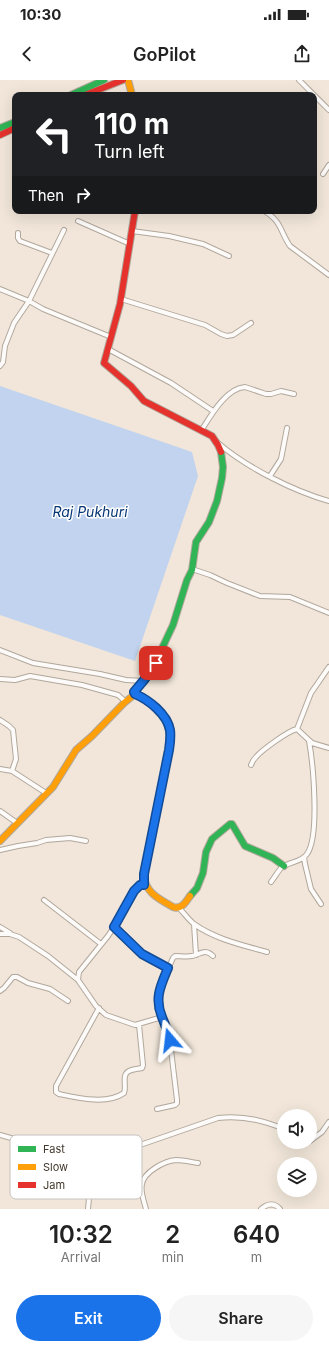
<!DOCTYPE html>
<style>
body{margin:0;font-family:Inter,sans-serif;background:#f6f6f6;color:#222;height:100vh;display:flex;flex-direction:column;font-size:15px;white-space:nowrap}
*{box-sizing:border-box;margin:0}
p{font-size:13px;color:#767676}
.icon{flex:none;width:22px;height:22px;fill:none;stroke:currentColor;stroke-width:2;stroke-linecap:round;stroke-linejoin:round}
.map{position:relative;height:1129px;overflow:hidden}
.side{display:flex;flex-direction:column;background:#fff;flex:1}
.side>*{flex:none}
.hud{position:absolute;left:12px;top:12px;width:305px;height:122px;border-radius:8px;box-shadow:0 4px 16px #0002;background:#202124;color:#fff;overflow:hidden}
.tools{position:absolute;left:277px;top:1029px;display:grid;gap:8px}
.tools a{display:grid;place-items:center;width:40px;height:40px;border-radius:50%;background:#fff;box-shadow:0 4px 16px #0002;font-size:20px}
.pin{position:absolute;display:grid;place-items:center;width:34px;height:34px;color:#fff;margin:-17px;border-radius:8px;box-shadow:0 2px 6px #0006}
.me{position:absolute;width:44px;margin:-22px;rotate:343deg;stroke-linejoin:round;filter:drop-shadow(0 0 3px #0008)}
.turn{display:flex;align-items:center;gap:14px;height:84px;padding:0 16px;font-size:18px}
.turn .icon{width:52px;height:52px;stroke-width:2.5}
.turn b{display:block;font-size:28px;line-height:34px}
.then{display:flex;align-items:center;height:38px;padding:0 16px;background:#0003;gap:8px;font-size:15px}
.eta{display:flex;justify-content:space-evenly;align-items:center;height:68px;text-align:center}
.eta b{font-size:24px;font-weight:600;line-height:28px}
.button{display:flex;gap:8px;margin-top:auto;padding:8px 16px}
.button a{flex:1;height:46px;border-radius:24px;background:#1a73e8;color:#fff;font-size:16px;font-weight:600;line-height:46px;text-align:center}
.button a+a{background:#f6f6f6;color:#222}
.status{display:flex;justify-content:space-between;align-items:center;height:28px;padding:0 20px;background:#fff;direction:ltr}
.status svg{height:11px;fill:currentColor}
header{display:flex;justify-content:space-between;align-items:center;height:52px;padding:0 16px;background:#fff;font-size:18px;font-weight:600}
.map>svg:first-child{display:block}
.water{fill:#c1d3ee}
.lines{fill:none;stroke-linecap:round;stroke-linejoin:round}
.street-casing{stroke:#b1a79c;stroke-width:6}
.fast-casing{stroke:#b1a79c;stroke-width:8}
.slow-casing{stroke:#b1a79c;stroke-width:8}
.jam-casing{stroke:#b1a79c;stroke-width:8}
.street{stroke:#fdfbf9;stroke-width:4}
.fast{stroke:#30b455;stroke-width:6}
.slow{stroke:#ff9f0a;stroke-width:6}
.jam{stroke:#e5322d;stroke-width:6}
.route-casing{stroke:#114b97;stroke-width:10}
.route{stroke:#1a73e8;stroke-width:7}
.labels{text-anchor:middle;stroke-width:3;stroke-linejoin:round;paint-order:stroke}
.water-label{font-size:14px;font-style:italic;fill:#063675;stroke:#fff}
.key{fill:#fff;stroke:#c6c3c0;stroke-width:1}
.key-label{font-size:11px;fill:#42382c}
</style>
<div class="status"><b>10:30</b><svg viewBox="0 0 49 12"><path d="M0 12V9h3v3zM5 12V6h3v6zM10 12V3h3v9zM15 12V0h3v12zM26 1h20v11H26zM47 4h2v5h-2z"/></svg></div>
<header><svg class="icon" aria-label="back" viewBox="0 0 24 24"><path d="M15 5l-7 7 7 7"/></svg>GoPilot<svg class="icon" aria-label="share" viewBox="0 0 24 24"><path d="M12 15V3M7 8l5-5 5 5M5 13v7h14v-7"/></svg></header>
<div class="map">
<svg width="329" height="1129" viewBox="0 0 329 1129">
<rect width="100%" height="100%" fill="#f1e6d9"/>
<path class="water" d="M0 306 192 372 198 396 135 581 0 535Z"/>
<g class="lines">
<defs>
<path id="street" d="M299 0 329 30
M97 10 101 15
M323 94 329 85
M264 131C282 141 280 152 290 166L329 195
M78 141 130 164
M132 151 169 156 203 164 229 176
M18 153V158L20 161 52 173
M0 209 29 221 43 229 111 257
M121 219 205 245 221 254 227 256 233 255 251 243
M108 269 171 303 213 331
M0 286 3 282 5 266 14 243 29 221 64 150
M201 351C210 337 226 308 245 307L266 314H271L281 311 294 314
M218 363C246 387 293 411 329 421
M270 396 281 379 287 348
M192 489 210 495 227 503 260 516 290 517 329 533
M0 570 33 583 100 594 126 600 143 601
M329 587 311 613 297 649 312 663 329 668
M0 599 15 600 30 596 82 605 118 615 126 622
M0 640 9 646 13 650 16 679 12 691
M251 685C252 682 254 679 256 677 262 670 288 651 297 649
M0 689 12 691 46 713
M0 731 17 743
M0 770 18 766 37 763 46 760 70 758 86 761
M304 777 305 784 311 809 321 824
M271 802C275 797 278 791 282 787 289 782 302 782 307 774 320 756 313 683 309 661
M44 820 101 864
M179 828C184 833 188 839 194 844 215 859 242 865 267 872
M194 844 196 875
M0 847 10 853
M114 847 142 875 168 888
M0 854H10L19 857 48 876 78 900 96 926 106 935 135 945 162 937 158 923V911L173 878 175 876C181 876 187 877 192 876 201 874 205 868 213 876
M78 900 79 892 108 856 120 838 134 811 140 805H144
M0 911 4 908 13 897H17L28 903 50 909 68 921
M99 928 56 1006V1012L59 1014C78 1018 107 1025 124 1013 127 1006 121 995 129 991 133 989 138 989 142 988L143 985 139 945
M157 1029 175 1025 177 1023V1020L169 953 162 937
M0 1055 32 1064 93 1077 102 1076 117 1073 218 1038C241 1035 263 1040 284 1049
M310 1061 322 1052 329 1042
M88 1129 93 1077
M146 1129C144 1121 140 1112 142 1104 144 1092 164 1081 176 1080 183 1080 191 1082 198 1083
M261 1129C267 1124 274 1122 280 1129"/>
<path id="fast" d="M71 15 104 0
M0 48 15 42
M157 579 173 545 187 500 192 490 196 462 209 442 217 421 222 398 223 387 221 372
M190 816 197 808 203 793 206 772 212 759 230 744H232L245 766 273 778 284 786"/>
<path id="slow" d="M128 0 132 15
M135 614C161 628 173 640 169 670L144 794C144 812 159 819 173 827 181 830 186 822 190 816
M0 761 53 707 76 670 92 656 124 623 135 614 134 612 144 600 157 579"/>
<path id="jam" d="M85 15 123 0
M0 55 15 48
M135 131 120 224 104 283 131 306 144 321 212 356 218 365 221 372"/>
</defs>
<use href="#street" class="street-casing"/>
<use href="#fast" class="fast-casing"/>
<use href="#slow" class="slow-casing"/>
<use href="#jam" class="jam-casing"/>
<use href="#street" class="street"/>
<use href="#fast" class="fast"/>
<use href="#slow" class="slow"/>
<use href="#jam" class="jam"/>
</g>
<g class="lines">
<defs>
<path id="route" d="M156 583 144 600 134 612 135 614C149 620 167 634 170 650 171 657 170 663 169 670L144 794V805H140L134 811 114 847 142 874 168 888C161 905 154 918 162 937 165 945 168 951 170 960"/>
</defs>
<use href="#route" class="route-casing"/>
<use href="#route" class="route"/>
</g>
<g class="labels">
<g class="water-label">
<text x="90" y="437">Raj Pukhuri</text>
</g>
</g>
<rect x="10" y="1055" width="132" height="64" rx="6" class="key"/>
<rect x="18" y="1066" width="18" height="6" fill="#30b455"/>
<rect x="18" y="1084" width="18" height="6" fill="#ff9f0a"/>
<rect x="18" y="1102" width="18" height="6" fill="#e5322d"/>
<g class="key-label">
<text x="43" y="1073">Fast</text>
<text x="43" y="1091">Slow</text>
<text x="43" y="1109">Jam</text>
</g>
</svg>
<div class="tools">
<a><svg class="icon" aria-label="sound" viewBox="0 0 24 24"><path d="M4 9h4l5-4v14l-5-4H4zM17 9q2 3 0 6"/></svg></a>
<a><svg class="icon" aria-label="layers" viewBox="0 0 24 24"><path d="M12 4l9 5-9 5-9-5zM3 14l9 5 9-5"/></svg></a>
</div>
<div class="pin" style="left:156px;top:583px;background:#d93025"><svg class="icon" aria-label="arrive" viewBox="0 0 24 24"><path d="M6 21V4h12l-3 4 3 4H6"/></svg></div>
<svg class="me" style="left:170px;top:960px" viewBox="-20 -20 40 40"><path d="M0-17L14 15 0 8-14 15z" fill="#1a73e8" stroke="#fff" stroke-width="4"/></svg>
<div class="hud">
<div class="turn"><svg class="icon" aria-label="left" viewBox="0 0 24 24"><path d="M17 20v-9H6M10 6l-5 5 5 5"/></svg><div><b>110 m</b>Turn left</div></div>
<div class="then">Then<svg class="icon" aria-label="right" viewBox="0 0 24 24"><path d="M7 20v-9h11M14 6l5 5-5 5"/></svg></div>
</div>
</div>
<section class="side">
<div class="eta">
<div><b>10:32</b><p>Arrival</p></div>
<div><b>2</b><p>min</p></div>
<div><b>640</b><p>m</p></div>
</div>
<div class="button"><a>Exit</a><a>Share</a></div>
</section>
